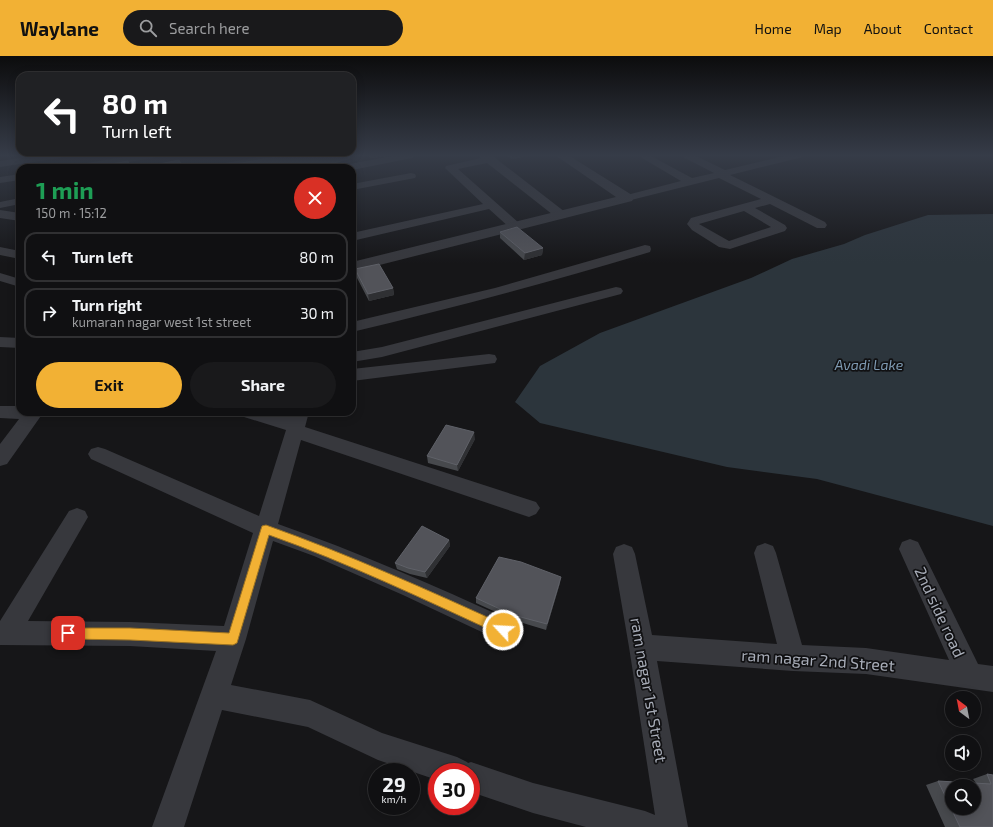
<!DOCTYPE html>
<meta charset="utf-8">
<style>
body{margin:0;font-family:"Exo 2",sans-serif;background:#19191b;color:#f1f3f6;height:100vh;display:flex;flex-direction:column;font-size:15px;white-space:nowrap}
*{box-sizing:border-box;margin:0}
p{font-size:13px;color:#9c9d9f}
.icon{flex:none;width:22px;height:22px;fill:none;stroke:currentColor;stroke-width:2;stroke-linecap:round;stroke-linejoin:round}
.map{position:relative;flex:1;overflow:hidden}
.drawer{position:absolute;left:16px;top:108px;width:340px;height:252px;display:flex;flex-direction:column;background:#101012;border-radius:12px;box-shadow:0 2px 10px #0003,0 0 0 1px #303032}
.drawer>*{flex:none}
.top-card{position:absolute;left:16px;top:16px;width:340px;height:84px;border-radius:12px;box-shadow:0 2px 10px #0003,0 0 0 1px #303032;background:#202124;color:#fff;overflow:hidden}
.needle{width:26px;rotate:328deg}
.fabs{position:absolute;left:945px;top:635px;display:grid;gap:8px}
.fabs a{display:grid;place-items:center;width:36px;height:36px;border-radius:50%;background:#101012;box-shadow:0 2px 10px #0003,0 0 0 1px #303032;font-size:20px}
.speed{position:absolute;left:368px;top:707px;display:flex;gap:8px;font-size:20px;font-weight:700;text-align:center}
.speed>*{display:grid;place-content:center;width:52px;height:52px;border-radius:50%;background:#101012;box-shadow:0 2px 10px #0003,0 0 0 1px #303032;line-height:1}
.speed small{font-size:10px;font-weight:400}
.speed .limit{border:6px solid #d22;background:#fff;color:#111}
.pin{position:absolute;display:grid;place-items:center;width:34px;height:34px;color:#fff;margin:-17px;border-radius:8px;box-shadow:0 2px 6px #0006}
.me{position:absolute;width:44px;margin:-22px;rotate:295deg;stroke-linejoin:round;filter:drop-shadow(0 0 3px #0008)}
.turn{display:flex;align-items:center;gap:14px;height:84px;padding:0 20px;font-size:18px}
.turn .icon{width:52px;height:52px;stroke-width:2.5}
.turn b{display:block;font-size:28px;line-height:34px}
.round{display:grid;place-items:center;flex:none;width:42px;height:42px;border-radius:21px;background:#19191b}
.headline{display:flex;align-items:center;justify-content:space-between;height:68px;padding:0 20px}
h1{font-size:24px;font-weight:700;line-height:30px;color:#1e9e55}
.cta{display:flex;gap:8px;margin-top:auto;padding:8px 20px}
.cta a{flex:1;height:46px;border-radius:24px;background:#f2b134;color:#111;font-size:16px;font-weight:700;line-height:46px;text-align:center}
.cta a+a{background:#19191b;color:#f1f3f6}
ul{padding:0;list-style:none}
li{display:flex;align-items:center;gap:12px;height:50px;margin:0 8px 6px;padding:0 12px;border:2px solid #303032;border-radius:12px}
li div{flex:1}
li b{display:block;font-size:15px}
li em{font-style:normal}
header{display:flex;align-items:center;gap:24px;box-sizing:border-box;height:56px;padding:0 20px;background:#f2b134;color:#111}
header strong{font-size:19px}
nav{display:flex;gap:22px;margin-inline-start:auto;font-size:14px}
.search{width:280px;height:36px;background:#19191b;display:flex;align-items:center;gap:10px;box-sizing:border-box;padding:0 14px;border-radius:22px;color:#9c9d9f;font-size:15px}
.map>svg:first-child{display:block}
.water{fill:#2c353c}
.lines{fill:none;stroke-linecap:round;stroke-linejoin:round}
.minor{fill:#37383d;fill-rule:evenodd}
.tertiary{fill:#37383d;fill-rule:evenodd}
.wall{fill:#47494d}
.shaded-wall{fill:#2f3033}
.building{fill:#525359;stroke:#5f6168;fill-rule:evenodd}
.route{fill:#f2b134;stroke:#9d7322}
.labels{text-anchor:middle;stroke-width:3.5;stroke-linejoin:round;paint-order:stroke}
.water-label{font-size:14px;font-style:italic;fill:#7f9bb3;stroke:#111113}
.near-street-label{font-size:16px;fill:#a8adb8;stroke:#111113}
</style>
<header>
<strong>Waylane</strong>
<div class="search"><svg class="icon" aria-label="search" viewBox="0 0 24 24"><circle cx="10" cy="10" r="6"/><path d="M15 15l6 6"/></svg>Search here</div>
<nav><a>Home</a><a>Map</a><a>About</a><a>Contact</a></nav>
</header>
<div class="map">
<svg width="993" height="771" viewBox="0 0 993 771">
<rect width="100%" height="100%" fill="#161618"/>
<path class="water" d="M993 158V470L817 423 727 411 540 367 515 346 540 310 600 277 751 222 792 203 844 188 865 179 928 159Z"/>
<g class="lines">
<path class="minor" d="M42 99H65L60 102 0 111V105Z
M137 99H158L153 102 93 112H69L74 109Z
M272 99H293L288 102 231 112H208L213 109Z
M398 99H417L412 102 352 114V112H339L344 109Z
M479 99H490L494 101 565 156 567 159 565 162H557L487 107 458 113 519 167 521 170 519 173H511L489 153 352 185V177L483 148 445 112 446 110 481 102Z
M637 99H649L692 122 714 117 683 101 682 99H694L725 114 788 99H804L803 101 730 119 825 166 827 169 825 172H817L770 148 755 152 785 169 787 172 785 175 730 193 719 191 692 174 687 168 691 162 761 143 719 122 627 145 623 144 621 142 623 140 681 125ZM744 155 771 171 729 185 699 168Z
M411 117 415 118 416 120 415 122 352 134V128Z
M20 118V124L0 127V121Z
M20 142V148L0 152V146Z
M0 154 20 157V165L0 162Z
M645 189 650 190 651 193 650 196C551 226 452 252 352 276V266L495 232Z
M0 191 20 195V203L0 199Z
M0 217 20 223V231L0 225Z
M616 231 621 232 623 235 621 238 382 301 352 306V296L382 291Z
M0 281 20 282V292L0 291Z
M489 298 495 299 497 303 495 307 352 325V313Z
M0 350H20V356L43 357 7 408 0 410V388L19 363 0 362Z
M241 356H272L289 361 291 356H309L305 371 536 446 540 452 536 458 529 461 301 384 278 468C358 496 435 530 512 565L515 574 512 583 503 586 403 539 314 500 273 485 246 583 231 629 310 644 382 677 457 701 467 706 468 707 471 706 533 727 645 755 655 759 629 591 613 498 616 491 624 488 632 491 635 498 652 579 777 588 754 497 757 490 765 487 773 490 776 497 802 589 866 592 949 604 899 493 902 486 910 483 918 486 978 608 993 610V636L866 618 793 615 657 605 688 771H586L533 757 471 736V716H437V724L378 704 308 671 222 654 184 771H152L216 595 130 590 0 589V565L69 455 77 452 85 455 88 461 28 565 130 566 224 570 253 477 91 403 88 398 91 393 98 391 105 393 259 460 286 374 244 361Z"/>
<path class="tertiary" d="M555 99H568L632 139 634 142 632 145 352 216V206L616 141Z"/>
</g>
<path class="wall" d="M367 99H396L371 102Z
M506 99H533L512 103Z
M500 176 543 192 542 199 524 204 500 182Z
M355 213 393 232 394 239 369 245 356 220Z
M475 383 458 415 428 407 427 400Z
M449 484 450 490 427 522 410 518 397 513 395 507Z
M560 527 546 574 513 564 476 547V542Z
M987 718 993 719V771H945L926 729 938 725 976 727 973 723Z"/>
<path class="shaded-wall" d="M371 99H396L371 102Z
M512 99H533L512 103Z
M350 102 351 106 339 110 330 112H304Z
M543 192 542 199 524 204 525 197Z
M393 232 394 239 369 245 368 238Z
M474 376 475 383 458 415 457 409Z
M449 484 450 490 427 522 425 516Z
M561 521 560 527 546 574 547 568Z"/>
<path class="building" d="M287 99H348L350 102 338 106 304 112H218L217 109H230Z
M179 104 183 112H140Z
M128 105 130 112H90Z
M517 171 543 192 525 197 500 176Z
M379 208 393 232 368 238 355 213Z
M446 369 474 376 457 409 427 400Z
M422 470 449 484 425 516 408 512 395 507Z
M499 501 521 506 561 521 547 568 513 559 476 542Z
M987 718 993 719V771H960L938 725 991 728ZM952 730H974V752H952Z"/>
<linearGradient id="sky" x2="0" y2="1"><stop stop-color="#0c0c0d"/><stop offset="0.48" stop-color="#363c48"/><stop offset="1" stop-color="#363c48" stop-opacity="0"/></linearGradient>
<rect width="993" height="207" fill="url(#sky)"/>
<path class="route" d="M266 469C348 498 428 534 507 570L509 574 507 578 503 580 499 578C423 543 348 507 269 479L237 587 233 589 130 584 68 583 64 582 62 577 64 573 68 572H130L229 577 261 473 262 470Z"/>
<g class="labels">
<g class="water-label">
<text x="869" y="314">Avadi Lake</text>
</g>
<g class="near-street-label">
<text transform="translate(940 556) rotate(65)" y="6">2nd side road</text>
<text transform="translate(818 604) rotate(4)" y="6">ram nagar 2nd Street</text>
<text transform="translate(649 634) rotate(80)" y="6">ram nagar 1st Street</text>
</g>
</g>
</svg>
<div class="fabs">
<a><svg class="needle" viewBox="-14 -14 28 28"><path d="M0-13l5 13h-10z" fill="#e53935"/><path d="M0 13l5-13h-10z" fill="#9c9d9f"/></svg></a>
<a><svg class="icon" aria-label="sound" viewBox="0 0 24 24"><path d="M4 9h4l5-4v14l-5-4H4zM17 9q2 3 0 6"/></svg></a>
<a><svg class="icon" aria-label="search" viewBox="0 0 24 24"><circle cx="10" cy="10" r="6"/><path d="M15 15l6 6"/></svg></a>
</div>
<div class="speed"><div>29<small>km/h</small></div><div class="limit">30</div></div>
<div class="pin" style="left:68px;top:577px;background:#d93025"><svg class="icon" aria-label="arrive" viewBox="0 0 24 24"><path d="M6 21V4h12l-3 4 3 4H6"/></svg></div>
<svg class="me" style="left:503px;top:574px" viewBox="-20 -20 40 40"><circle r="17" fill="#f2b134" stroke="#fff" stroke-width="3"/><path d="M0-11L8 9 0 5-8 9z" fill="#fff"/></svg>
<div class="top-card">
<div class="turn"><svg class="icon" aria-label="left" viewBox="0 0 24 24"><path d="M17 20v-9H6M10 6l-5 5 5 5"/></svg><div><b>80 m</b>Turn left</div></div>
</div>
<section class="drawer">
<div class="headline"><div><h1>1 min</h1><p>150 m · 15:12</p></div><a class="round" style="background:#d93025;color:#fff"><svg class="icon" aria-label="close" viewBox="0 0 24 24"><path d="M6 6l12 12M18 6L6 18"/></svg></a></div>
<ul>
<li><svg class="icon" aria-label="left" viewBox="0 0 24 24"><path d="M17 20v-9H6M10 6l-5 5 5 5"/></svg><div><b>Turn left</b></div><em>80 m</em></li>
<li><svg class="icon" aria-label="right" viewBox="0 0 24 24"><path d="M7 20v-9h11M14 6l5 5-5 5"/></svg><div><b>Turn right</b><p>kumaran nagar west 1st street</p></div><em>30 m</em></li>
</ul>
<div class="cta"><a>Exit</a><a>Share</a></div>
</section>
</div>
